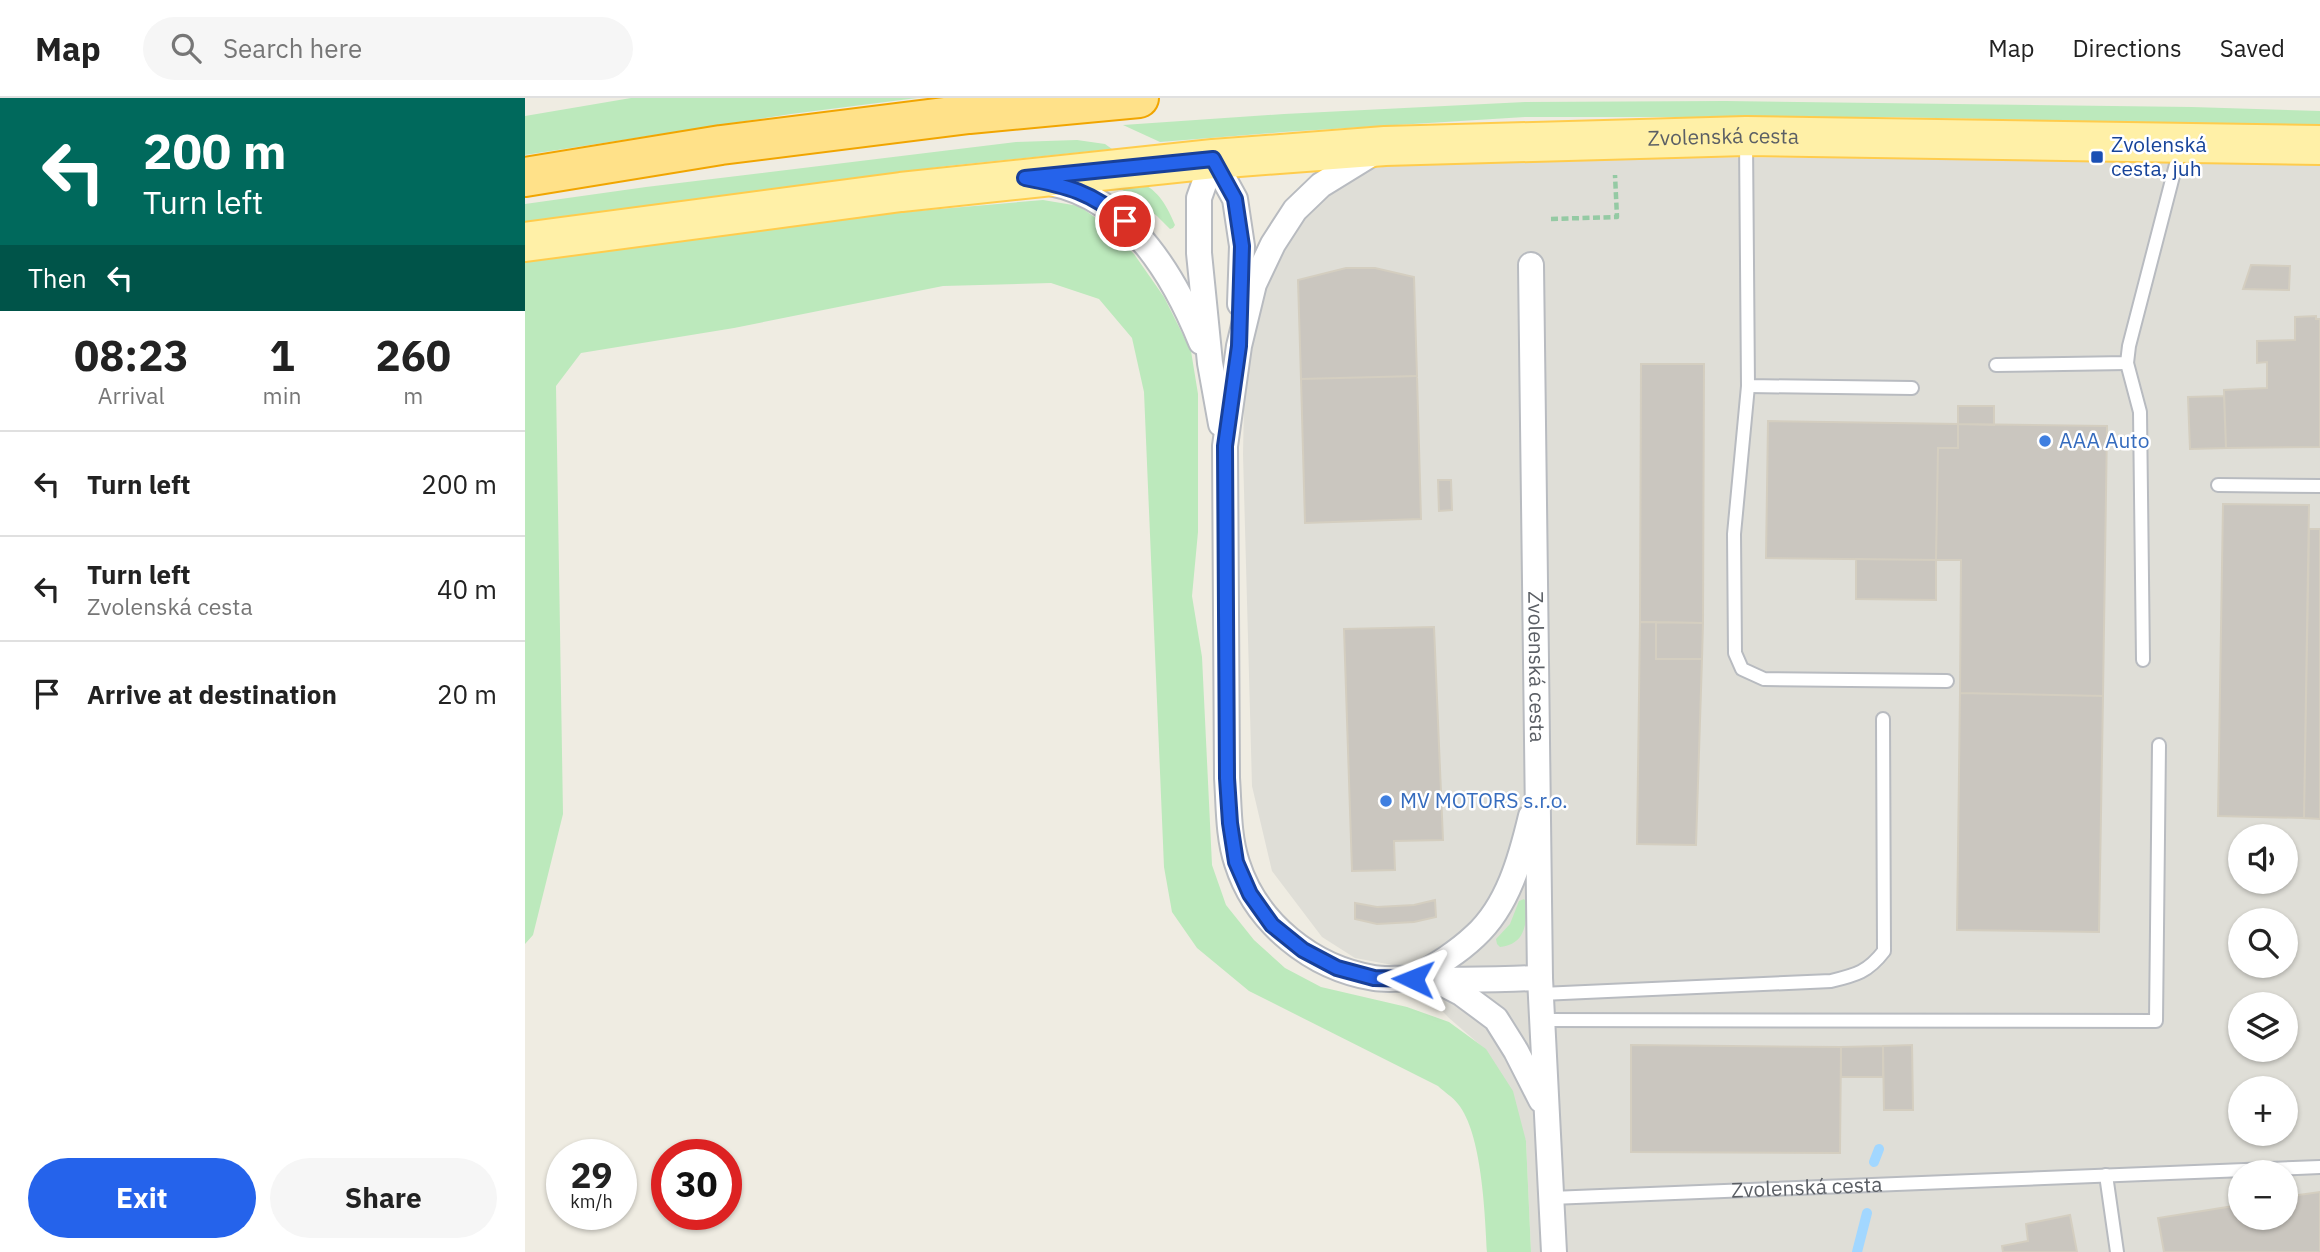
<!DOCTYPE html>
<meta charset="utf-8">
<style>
body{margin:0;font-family:"IBM Plex Sans",sans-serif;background:#f6f6f6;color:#222;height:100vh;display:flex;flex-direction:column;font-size:26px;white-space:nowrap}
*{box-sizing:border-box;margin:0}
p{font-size:23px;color:#767676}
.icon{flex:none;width:38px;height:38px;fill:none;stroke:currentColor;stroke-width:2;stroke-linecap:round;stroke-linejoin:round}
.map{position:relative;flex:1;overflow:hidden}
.sheet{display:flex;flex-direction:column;background:#fff;width:525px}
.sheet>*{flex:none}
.top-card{background:#00695c;color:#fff;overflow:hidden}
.tools{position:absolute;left:1703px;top:726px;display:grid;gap:14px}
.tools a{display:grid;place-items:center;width:70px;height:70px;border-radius:50%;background:#fff;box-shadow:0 2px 5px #0004;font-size:35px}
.speed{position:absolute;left:21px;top:1041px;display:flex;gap:14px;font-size:35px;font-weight:700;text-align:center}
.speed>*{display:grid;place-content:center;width:91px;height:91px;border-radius:50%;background:#fff;box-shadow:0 2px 5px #0004;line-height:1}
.speed small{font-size:18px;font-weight:400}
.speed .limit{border:10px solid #d22;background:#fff;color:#111}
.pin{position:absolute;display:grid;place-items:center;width:60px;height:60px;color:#fff;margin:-30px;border:4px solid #fff;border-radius:50%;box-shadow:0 2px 7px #0007}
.me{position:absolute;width:77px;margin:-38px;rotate:272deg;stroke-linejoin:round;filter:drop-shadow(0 0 5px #0008)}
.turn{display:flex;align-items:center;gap:24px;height:147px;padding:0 28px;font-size:32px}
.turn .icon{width:91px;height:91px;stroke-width:2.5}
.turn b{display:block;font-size:49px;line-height:60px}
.then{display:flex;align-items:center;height:66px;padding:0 28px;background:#0003;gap:14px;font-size:26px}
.eta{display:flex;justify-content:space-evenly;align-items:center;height:119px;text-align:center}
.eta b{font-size:42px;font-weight:800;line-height:49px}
.primary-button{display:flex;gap:14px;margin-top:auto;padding:14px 28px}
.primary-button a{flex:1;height:80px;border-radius:42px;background:#2563eb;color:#fff;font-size:28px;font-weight:800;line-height:80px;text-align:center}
.primary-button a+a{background:#f6f6f6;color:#222}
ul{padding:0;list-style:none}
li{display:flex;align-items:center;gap:21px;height:105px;padding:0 28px;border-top:2px solid #e0e0e0}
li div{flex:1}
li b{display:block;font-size:26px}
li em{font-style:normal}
header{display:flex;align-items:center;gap:42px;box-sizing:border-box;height:98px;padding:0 35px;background:#fff;border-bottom:2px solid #e0e0e0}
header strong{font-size:33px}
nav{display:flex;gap:38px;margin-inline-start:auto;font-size:24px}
.search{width:490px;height:63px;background:#f6f6f6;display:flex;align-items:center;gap:18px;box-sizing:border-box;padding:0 24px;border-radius:38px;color:#767676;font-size:26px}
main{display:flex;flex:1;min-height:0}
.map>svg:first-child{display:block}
.industrial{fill:#dfded7;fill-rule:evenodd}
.green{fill:#bce9bc}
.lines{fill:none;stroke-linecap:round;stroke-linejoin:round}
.stream{stroke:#a2d7ff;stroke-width:10}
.building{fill:#cac6bf;stroke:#d4cec0;stroke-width:2}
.lane-casing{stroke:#b8bbc0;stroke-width:16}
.street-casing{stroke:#b8bbc0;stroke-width:28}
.primary-casing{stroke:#ffcc4c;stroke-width:42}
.highway-casing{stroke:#f1a500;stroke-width:42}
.path{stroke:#95caa4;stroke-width:4.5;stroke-dasharray:7 3.5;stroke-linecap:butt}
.lane{stroke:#fff;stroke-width:12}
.street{stroke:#fff;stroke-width:24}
.primary{stroke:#fff0a7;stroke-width:38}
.highway{stroke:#ffe189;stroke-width:38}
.route-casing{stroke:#184099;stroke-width:18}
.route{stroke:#2563eb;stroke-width:12}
.transit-dot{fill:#1a4fb4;stroke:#fff;stroke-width:2.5}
.shop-dot{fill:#3f7fe0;stroke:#fff;stroke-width:2.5}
.labels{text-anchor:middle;stroke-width:5;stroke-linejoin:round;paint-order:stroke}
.street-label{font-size:21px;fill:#5b5f65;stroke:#fff}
.transit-label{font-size:21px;fill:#164399;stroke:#fff;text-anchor:start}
.shop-label{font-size:21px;fill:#366cbe;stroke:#fff;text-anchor:start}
</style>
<header>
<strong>Map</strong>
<div class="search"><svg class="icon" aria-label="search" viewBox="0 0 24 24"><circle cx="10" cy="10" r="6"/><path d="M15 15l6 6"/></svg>Search here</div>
<nav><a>Map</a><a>Directions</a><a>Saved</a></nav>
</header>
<main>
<section class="sheet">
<div class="top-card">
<div class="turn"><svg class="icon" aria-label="left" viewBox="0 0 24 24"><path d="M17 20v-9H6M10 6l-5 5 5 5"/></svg><div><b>200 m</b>Turn left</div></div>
<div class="then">Then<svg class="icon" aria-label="left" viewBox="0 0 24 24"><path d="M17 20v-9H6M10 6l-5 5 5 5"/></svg></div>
</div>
<div class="eta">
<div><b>08:23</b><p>Arrival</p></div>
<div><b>1</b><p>min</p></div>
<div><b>260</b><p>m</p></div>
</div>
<ul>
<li><svg class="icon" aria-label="left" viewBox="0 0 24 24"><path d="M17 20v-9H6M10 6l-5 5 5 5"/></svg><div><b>Turn left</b></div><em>200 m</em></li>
<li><svg class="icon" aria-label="left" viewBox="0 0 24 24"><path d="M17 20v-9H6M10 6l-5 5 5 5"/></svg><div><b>Turn left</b><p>Zvolenská cesta</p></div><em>40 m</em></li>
<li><svg class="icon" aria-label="arrive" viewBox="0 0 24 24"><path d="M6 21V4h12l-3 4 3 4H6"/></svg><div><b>Arrive at destination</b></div><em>20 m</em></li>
</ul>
<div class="primary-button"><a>Exit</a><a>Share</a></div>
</section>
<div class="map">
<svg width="1795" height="1154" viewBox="0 0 1795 1154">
<rect width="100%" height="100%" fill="#efece2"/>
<path class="industrial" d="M1032 59 1795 61V1154H1006L1001 1043 961 952 924 920 873 868 830 860 797 839 747 773 727 688 718 356 720 261 738 185 765 134 798 95 838 72 889 64ZM1715 738H1760V784H1715ZM1715 822H1760V868H1715ZM1715 906H1760V952H1715ZM1715 990H1760V1036H1715ZM1715 1074H1760V1120H1715Z"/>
<path class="green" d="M106 0H392L266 16 0 57V18Z
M1200 3 1667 9 1795 13V28L1363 19H1000L759 34 635 44 598 27 759 16 1000 4Z
M552 42 580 46 587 51 422 68 0 125V106L121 89 491 44Z
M615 84C634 93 642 108 650 127L648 130 645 131 632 118 595 90Z
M518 102 554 108 578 125 609 156 639 199 666 253 673 296V434L667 498 677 559 687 767 701 807 729 842 760 870 796 889 882 909 924 924 961 951 988 993 1001 1043 1006 1154H962C960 1116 957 1035 933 1006 928 999 919 994 913 988L724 893 672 850 647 814 639 769 619 294 607 240 574 201 526 185 418 188 209 230 56 255 31 288 38 716 8 837 0 846V164L345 117Z
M999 801 1002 805C1001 826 1001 846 975 849L972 846 971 841 985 826 994 803Z"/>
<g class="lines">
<path class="stream" d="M1349 1064 1354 1051
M1332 1154 1342 1115"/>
</g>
<path class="building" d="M1726 167 1765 168 1764 192 1718 191Z
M821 170H850L889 179 892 278 776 281 773 182Z
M1791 218V221H1795V349L1701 350 1699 292 1742 290V264L1732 265V243L1770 242V219Z
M1116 266H1179L1178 525 1115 524Z
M892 278 896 421 780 425 776 281Z
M1699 298 1701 350 1665 351 1663 299Z
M1433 308H1469V327L1433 326Z
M1243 323 1433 326V350H1413L1411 462 1241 460Z
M1433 326 1582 328 1578 598 1435 595 1436 462H1411L1413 350H1433Z
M913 382H926L927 412 914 413Z
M1698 406 1784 407 1779 720 1693 718Z
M1784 431H1795V721L1779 720Z
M1331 461 1411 462V502L1331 501Z
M1115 524H1131V561H1177L1171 747 1112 746Z
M1131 524 1178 525 1177 561H1131Z
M909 529 918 742 869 743 870 772 827 773 819 531Z
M1435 595 1578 598 1574 834 1432 832Z
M910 802 911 819 889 824 852 826 830 821V805L852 809 889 807Z
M1106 947 1316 949 1315 1055 1106 1054Z
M1387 947 1388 1012H1359L1358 948Z
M1358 948V979H1316V949Z
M1795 1094V1154H1639L1633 1120 1715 1107V1120H1760V1099Z
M1545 1117 1552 1154H1478L1477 1148 1503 1143 1501 1126Z"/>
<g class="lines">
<defs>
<g id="lane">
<path d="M1221 42 1223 288 1387 290"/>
<path d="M1602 265 1615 314 1618 562"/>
<path d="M1471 267 1602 265 1604 248 1655 51"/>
<path d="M1223 288 1209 436 1210 555 1217 571 1239 581 1422 583"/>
<path d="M1693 387 1795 388"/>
<path d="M1016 896 1306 883C1331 877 1343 874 1359 853L1358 621"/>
<path d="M1017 922 1631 923 1634 647"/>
<path d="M1581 1077 1592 1154"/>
<path id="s1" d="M1026 1100 1795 1069"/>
</g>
<g id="street">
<path d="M848 55 796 87 770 112 748 146 729 186 714 248 700 348 702 680C704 708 703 738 712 765 731 825 787 870 849 880 861 882 874 880 886 881 929 883 972 881 1015 880"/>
<path d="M688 61 674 100V155L685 265 696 326"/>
<path d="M688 61 710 101 717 148 715 206"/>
<path d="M525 85C603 100 648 175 676 244"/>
<path id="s2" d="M1006 167 1015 880 1029 1154"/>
<path d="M888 881C910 868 931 856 950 838 983 808 996 760 1006 718"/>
<path d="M913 883 936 895 971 921 991 953 1016 1002"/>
</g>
<g id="primary">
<path id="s3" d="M0 144 376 94 688 61 860 48 1221 38 1795 47"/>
</g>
<path id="highway" d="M0 79 196 47 444 16 614 0"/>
</defs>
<use href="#lane" class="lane-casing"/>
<use href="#street" class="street-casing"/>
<use href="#primary" class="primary-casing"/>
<use href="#highway" class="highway-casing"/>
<path class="path" d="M1026 121 1092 119 1090 77"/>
<use href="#lane" class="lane"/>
<use href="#street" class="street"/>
<use href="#primary" class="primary"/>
<use href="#highway" class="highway"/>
</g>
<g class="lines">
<defs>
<path id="route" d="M600 123C567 94 542 88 500 80L688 61 710 101 717 148 714 248 700 348 702 680 705 725 711 764 725 796 747 827 778 852 812 870 849 880 888 881"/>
</defs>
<use href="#route" class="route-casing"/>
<use href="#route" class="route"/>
</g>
<rect class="transit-dot" x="1565" y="52" width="14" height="14" rx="3.5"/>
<g class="shop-dot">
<circle cx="1520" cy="343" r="7"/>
<circle cx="861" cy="703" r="7"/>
</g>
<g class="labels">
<g class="street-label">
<text dy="7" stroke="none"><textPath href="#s3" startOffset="1204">Zvolenská cesta</textPath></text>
<text dy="7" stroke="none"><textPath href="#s2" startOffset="402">Zvolenská cesta</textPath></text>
<text dy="7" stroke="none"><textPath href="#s1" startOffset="256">Zvolenská cesta</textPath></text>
</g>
<g class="transit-label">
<text x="1586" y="54">Zvolenská<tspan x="1586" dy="24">cesta, juh</tspan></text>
</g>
<g class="shop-label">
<text x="1534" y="350">AAA Auto</text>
<text x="875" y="710">MV MOTORS s.r.o.</text>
</g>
</g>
</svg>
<div class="tools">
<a><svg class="icon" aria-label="sound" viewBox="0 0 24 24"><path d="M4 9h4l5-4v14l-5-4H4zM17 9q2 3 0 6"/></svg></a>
<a><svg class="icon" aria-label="search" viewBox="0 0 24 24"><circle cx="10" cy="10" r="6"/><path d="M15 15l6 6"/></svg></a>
<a><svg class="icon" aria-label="layers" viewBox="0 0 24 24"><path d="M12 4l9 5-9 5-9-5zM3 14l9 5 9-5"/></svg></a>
<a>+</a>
<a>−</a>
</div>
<div class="speed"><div>29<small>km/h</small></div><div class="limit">30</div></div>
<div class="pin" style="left:600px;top:123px;background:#d93025"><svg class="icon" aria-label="arrive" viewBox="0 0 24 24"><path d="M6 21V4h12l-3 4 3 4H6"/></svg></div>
<svg class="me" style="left:888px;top:881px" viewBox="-20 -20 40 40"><path d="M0-17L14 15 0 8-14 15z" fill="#2563eb" stroke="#fff" stroke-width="4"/></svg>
</div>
</main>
